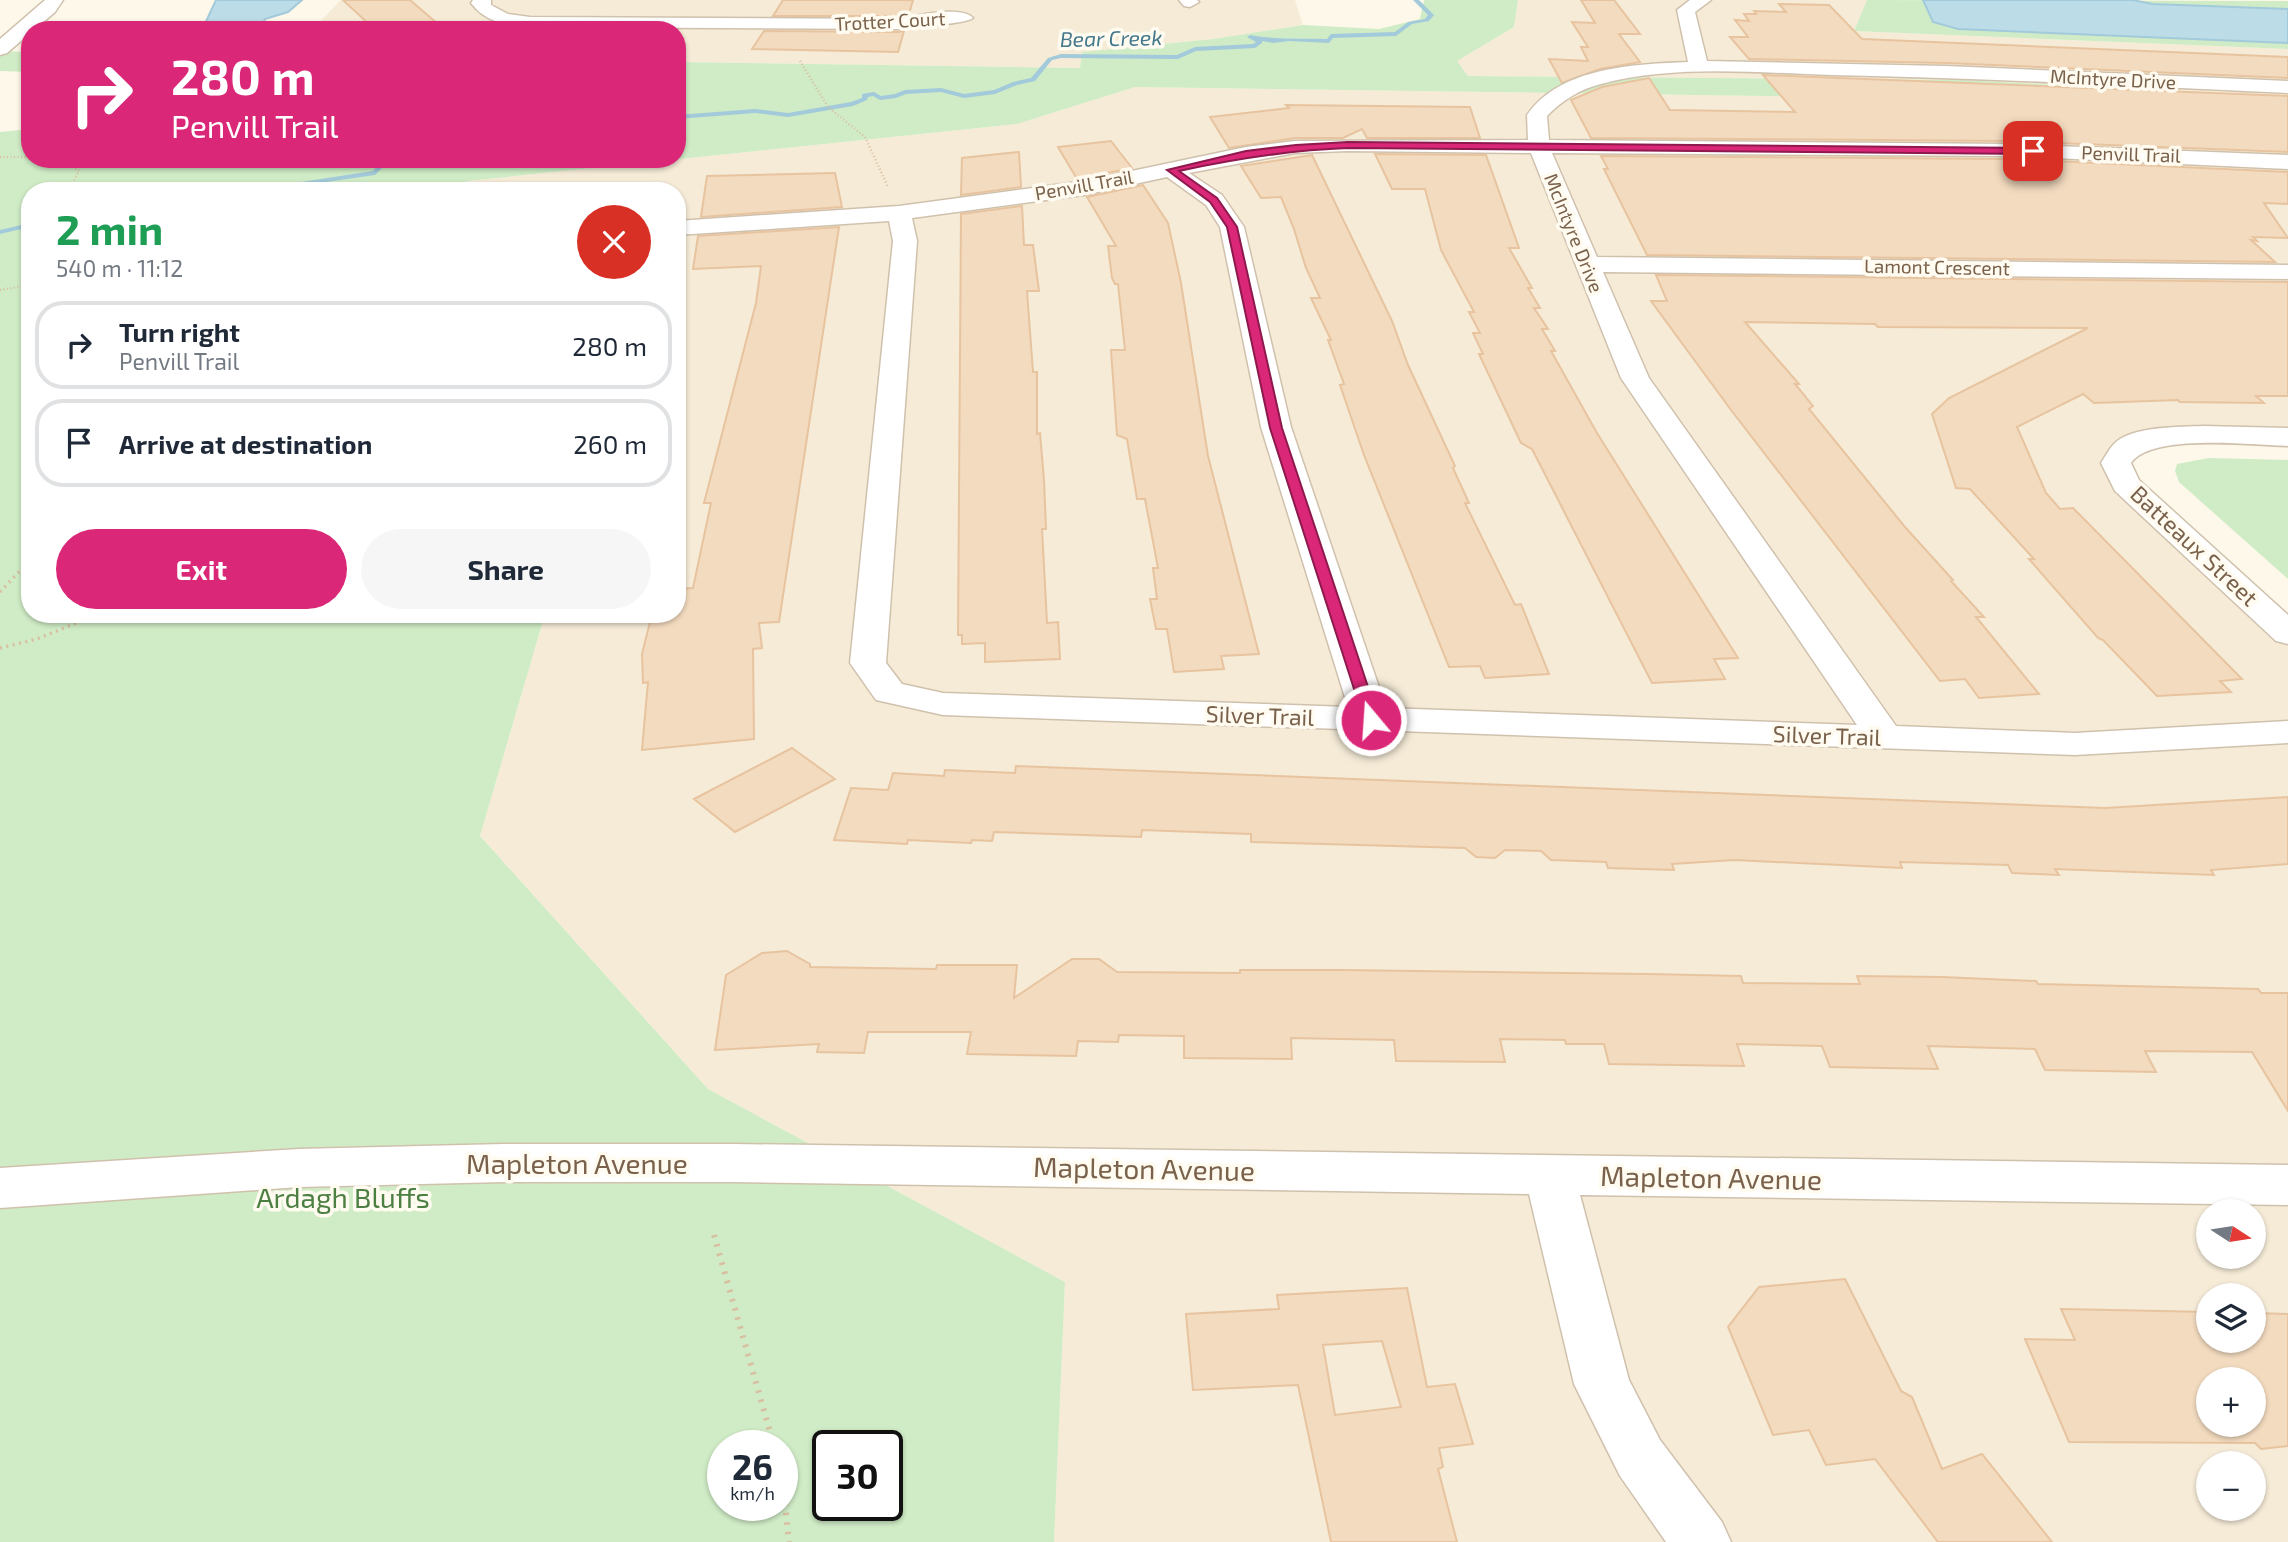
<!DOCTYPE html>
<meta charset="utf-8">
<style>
body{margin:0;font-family:"Exo 2",sans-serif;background:#f6f6f7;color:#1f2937;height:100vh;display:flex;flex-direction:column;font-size:26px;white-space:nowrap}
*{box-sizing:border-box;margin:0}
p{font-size:23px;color:#747a83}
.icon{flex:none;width:38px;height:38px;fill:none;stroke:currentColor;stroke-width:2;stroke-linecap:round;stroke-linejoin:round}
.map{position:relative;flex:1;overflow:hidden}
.panel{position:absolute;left:21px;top:182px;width:665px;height:441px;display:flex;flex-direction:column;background:#fff;border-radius:28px;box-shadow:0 2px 5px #0004}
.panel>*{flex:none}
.guide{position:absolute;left:21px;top:21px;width:665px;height:147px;border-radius:28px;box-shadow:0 2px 5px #0004;background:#db2777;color:#fff;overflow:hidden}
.needle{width:46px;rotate:102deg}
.tools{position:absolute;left:2196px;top:1199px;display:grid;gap:14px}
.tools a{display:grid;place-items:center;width:70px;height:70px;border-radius:50%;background:#fff;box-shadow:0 2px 5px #0004;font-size:35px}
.speed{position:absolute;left:707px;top:1430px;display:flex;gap:14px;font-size:35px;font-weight:700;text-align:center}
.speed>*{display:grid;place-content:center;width:91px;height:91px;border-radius:50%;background:#fff;box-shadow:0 2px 5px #0004;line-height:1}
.speed small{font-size:18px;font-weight:400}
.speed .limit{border:4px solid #111;border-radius:10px;background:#fff;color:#111}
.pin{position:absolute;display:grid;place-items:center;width:60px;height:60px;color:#fff;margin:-30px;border-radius:14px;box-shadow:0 4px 10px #0006}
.me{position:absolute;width:77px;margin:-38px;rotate:342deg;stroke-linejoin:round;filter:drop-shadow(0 0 5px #0008)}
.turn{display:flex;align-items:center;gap:24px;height:147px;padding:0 35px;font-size:32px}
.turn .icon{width:91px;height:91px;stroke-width:2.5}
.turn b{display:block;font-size:49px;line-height:60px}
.round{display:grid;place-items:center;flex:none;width:74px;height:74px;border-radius:37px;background:#f6f6f7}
.overview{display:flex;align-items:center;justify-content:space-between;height:119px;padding:0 35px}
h1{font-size:42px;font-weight:700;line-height:52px;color:#1e9e55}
.action{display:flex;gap:14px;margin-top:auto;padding:14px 35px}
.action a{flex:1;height:80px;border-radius:42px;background:#db2777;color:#fff;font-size:28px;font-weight:700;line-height:80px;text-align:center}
.action a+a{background:#f6f6f7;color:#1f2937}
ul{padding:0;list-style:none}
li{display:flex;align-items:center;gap:21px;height:88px;margin:0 14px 10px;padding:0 21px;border:4px solid #e0e1e3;border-radius:28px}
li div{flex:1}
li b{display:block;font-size:26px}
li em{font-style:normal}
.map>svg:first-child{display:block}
.residential{fill:#f5ebd7;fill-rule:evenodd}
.green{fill:#d0ecc6;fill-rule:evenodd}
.water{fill:#bcdce8;stroke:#a2cada;stroke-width:2}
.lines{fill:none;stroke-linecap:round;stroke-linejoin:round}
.stream{fill:#a2cada;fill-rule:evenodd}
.building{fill:#f3dbbf;stroke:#e7c49f;stroke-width:2;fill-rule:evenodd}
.minor-casing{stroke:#d0c1ad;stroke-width:3}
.path-far2{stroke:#d9bfa2;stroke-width:2.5;stroke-dasharray:1 2.5;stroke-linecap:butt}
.path-far1{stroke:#d9bfa2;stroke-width:3.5;stroke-dasharray:2 4.5;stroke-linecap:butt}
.path{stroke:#d9bfa2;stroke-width:6;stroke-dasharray:2.5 7;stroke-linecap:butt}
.minor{fill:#fff;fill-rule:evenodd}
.route{fill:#db2777;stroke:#8e194d;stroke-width:2}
.labels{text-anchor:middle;stroke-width:7;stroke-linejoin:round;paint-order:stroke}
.far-street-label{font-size:19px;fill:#79614b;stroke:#fffbf0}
.far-water-label{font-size:21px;font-style:italic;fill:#43778c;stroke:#fffbf0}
.street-label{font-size:23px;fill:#79614b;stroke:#fffbf0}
.near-street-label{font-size:28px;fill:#79614b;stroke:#fffbf0}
.near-park-label{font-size:28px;fill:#4c7f42;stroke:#fffbf0}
</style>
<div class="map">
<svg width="2288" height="1542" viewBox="0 0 2288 1542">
<rect width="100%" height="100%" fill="#fdf8e9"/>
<path class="residential" d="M341 0H1295L1303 25 1213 39 1082 52 1080 68 677 62V30H312Z
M1518 0H1867L1854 31 2288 49V97L1961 80 1468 76 1457 61 1514 27Z
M1135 87 1973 99 2288 116V437L2178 435 2117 463 2288 634V1542H1054L1065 1282 708 1089 480 836 545 614H677V191H433L468 181 1017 124ZM2208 1211H2254V1256H2208ZM2208 1295H2254V1340H2208ZM2208 1379H2254V1424H2208ZM2208 1463H2254V1508H2208Z"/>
<path class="green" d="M1424 0H1518L1514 27 1457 61 1468 76 1961 80 2288 97 1973 99 1135 87 1017 124 468 181 433 191H30V614H545L480 836 708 1089 1065 1282 1054 1542H0V132L30 129V159H677V62L1080 68 1082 52 1213 39 1303 25 1379 29 1420 19ZM723 1446H782V1505H723ZM828 1446H887V1505H828Z
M1867 0 2288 1V49L1854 31Z
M0 51 30 52V72L0 71Z
M2209 458 2288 460V579L2179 482 2175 471 2177 464Z"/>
<path class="water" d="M216 0H302L288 12 265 19 260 30H202Z
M1923 0H2132L2153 4 2288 9V43L1958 29 1933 22Z"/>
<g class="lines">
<path class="stream" d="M1413 0H1419L1434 15 1429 21 1412 24 1396 36 1333 38 1329 43 1289 41 1273 43 1262 41V43L1255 48 1196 51 1178 59 1061 58 1052 60 1035 81 1017 85 995 94 964 98 941 92 906 94 896 98 880 100 873 96 868 97 867 100 853 106 788 117 755 113 677 119V115L755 109 788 113 851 102 862 98V94L874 92 881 96 895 94 905 90 941 88 964 94 994 90 1013 82 1031 78 1048 58 1061 54 1177 55 1195 47 1253 44 1256 42 1247 37 1250 35C1275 40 1301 38 1327 39L1331 34 1395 32 1408 22 1425 19 1428 15Z
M397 159H408L382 168 375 175 263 191H243L373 171 377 166Z
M30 223V227L0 234V230Z"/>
</g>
<path class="building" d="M343 0H410L445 30H375Z
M783 0H913L909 14 898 16H773Z
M1581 0H1614L1640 34H1619L1640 62 1600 69 1562 83 1549 59 1588 61 1581 47H1588L1572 22 1595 23Z
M1779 4 1829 5 1862 39 2288 57V78L1946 63 1749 59 1730 37H1748L1735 20 1749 21 1744 14H1756L1754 11 1786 12Z
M764 31 898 32 904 31 898 52 752 49Z
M1763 75 2288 96V152L2009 141 1591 138 1571 100 1602 87 1649 78 1670 110 1795 112Z
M1286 105 1470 107 1480 138H1367L1362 129 1343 138H1295L1229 148 1210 117 1289 108Z
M1111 141 1132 168 1077 179 1058 147Z
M1019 152 1021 187 961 195 962 158Z
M1375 154 1486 155 1519 248H1509L1532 288H1528L1540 308H1534L1548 329H1542L1555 351H1551L1597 433 1738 658 1714 659 1725 679 1652 683 1532 449 1521 443 1479 354H1483L1473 333H1480L1469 312H1474L1441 250 1425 189H1392Z
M1312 155 1392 321 1408 365 1455 466 1453 468 1469 503H1465L1515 605 1521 604 1549 674 1485 678 1480 666 1449 667 1364 455 1340 385 1344 384 1328 340H1331L1311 298H1320L1306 268 1294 229 1281 197 1261 198 1241 166Z
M1601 156 2009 159 2288 172V204L2264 203 2288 238 2253 237 2257 241 2251 240 2275 262 1647 255 1604 169H1608Z
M835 173 842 207 701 217 707 176Z
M1143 185 1168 223 1181 283 1208 456 1259 654 1221 656 1224 669 1174 672 1167 629H1156L1150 599H1157L1153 568H1158L1145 499H1137L1127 439 1117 435 1111 350H1125L1118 284H1115L1112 278 1108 246H1116L1087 197Z
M1022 206 1024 245H1033L1039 291H1027L1033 372H1037V434L1040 433 1044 480 1046 529H1042L1047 623 1058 622 1060 659 985 662V643L962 644V635H958L961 214Z
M839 227 779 622 759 623 762 648 753 649 754 739 642 750 648 682 643 683 642 654 652 614H677V589L693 588 711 503H704L756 303 761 266 693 269 698 236Z
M1656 275 2288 282V396H2256L2264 403 2180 402 2178 400 2094 403 2083 394 2017 427 2046 493 2060 509 2073 508 2242 679 2220 681 2231 692 2157 696 2103 640 2098 638 2029 559H2034L1970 489 1956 488 1932 414 1949 398 2088 328 1878 327 1875 324 1745 322 1799 384H1795L1813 406 1809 409 1905 527 1953 580 1951 581 1984 617H1976L2039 694 1979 698 1965 679 1940 681 1731 410 1651 301H1667Z
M792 748 835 779 735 832 694 799Z
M1016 766 2105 808 2288 797V864L2211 870 2214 875 2055 869 2059 875 2012 873 2008 865 1900 862 1902 868 1734 860 1672 864 1674 870 1608 868 1606 862 1551 860 1541 851 1505 850 1495 858 1476 857 1465 848 1251 842V834L1142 830 1141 837 994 832 992 841 972 840 971 843 908 840 907 844 834 840 851 788 888 790 893 773 944 776 945 770 1015 773Z
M787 951 810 964V967L936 969 937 965H1017L1014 998 1072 959H1099L1117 972 1240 973V970H1343L1647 974 1741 976 1743 983 1860 984 1857 976 1941 977 2036 981 2038 984 2258 989 2261 993H2288V1111L2252 1052 2145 1051 2156 1072 2045 1070 2035 1049 1928 1046 1938 1069 1830 1067 1822 1046 1737 1044 1744 1066 1609 1064 1604 1044H1566L1565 1040 1500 1039 1505 1062 1396 1061 1394 1040 1291 1038 1292 1059 1184 1058V1036L1119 1035 1118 1042 1078 1041 1076 1056 967 1054 971 1032H868L864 1053 817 1052 819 1044 715 1050 726 975 762 953Z
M1845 1279 1901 1391 1912 1397 1942 1469 1982 1454 2052 1542H1938L1875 1459 1826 1465 1809 1430 1773 1435 1728 1327 1759 1287Z
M1407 1288 1427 1387 1455 1384 1473 1444 1439 1448 1443 1467 1438 1469 1457 1542H1331L1298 1385 1193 1390 1186 1314 1279 1309 1277 1295ZM1382 1341 1401 1407 1335 1415 1323 1345Z
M2061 1309 2208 1312V1340H2254V1313L2288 1314V1446L2261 1449 2255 1443 2069 1442 2025 1339 2075 1340ZM2208 1379H2254V1424H2208Z"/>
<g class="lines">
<defs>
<path id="minor" d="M45 0H63L55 12 34 30H30V33L7 53 0 55V39Z
M473 0H491V5L508 14 530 17 898 19C915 16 961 5 973 18 967 24 912 27 898 29L530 27C507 25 486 23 471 3Z
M1179 0H1197L1199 2 1190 7 1184 6Z
M1690 0H1711L1695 12 1707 61 1946 66 2288 81V93C2136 86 1985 78 1833 75 1758 73 1675 64 1601 84 1581 89 1562 100 1547 116L1549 140 2009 144 2288 155V169L2009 156 1552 153 1597 257 2288 265V279L1603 272 1649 378 1896 726 2075 733 2288 721V743L2075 755 943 715 876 700 850 663 893 241 889 221 677 235V221L899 206 1084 181 1246 147 1295 141 1528 140 1527 115C1560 67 1635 64 1688 62L1677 10ZM1348 151 1531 153 1621 378 1857 725 1386 708 1291 427 1244 227 1222 195 1189 173 1295 153ZM1167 177 1206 205 1220 227 1261 427 1348 707 943 693 902 684 886 663 917 241 912 218 1084 195Z
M2203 426 2288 428V446C2253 445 2151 433 2131 463L2139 480 2288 615V644L2276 641 2115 491 2101 463C2105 457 2109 449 2114 444 2131 426 2179 427 2203 426Z
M504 1144H735L2288 1165V1205L1580 1195 1629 1380 1660 1440 1722 1522 1731 1542H1666L1620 1476 1574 1384 1529 1194 735 1182H504L299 1187 0 1208V1168L299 1149Z"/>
</defs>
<use href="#minor" class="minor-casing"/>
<path class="path-far2" d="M800 61 828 107 865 137 888 187
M0 157H30
M46 159 66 162 79 171 68 191
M0 290 30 285"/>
<path class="path-far1" d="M0 592 30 560
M0 648 37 639 98 614"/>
<path class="path" d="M714 1235 774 1446
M782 1475 789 1542"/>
<use href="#minor" class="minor"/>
</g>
<path class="route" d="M1348 142 2033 148 2038 151 2033 154 1348 148C1290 150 1235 159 1179 171L1217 198 1237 227 1282 428 1379 720 1371 725 1364 720 1270 428 1227 227 1210 202 1167 170 1246 151 1296 145Z"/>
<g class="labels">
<g class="far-street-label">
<text transform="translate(890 21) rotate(-3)" y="7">Trotter Court</text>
<text transform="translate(2113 79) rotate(3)" y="7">McIntyre Drive</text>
<text transform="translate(2131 154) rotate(2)" y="7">Penvill Trail</text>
<text transform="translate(1084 185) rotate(-10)" y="7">Penvill Trail</text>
<text transform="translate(1574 233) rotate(68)" y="7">McIntyre Drive</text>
<text transform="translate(1937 267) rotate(1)" y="7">Lamont Crescent</text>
</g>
<g class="far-water-label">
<text transform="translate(1111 39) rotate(-1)" y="7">Bear Creek</text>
</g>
<g class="street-label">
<text transform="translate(2194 546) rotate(43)" y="8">Batteaux Street</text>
<text transform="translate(1260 716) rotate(2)" y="8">Silver Trail</text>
<text transform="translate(1827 736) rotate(2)" y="8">Silver Trail</text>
</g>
<g class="near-street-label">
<text x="577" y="1174">Mapleton Avenue</text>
<text transform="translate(1144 1169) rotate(1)" y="10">Mapleton Avenue</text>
<text transform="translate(1711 1178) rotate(1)" y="10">Mapleton Avenue</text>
</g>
<g class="near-park-label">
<text x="343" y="1208">Ardagh Bluffs</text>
</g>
</g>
</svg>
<div class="tools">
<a><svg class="needle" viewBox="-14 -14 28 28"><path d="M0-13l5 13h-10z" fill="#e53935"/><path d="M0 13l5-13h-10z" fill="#747a83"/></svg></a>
<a><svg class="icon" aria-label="layers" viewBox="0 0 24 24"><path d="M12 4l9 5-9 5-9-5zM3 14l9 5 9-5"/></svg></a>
<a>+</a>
<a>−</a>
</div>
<div class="speed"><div>26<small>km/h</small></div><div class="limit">30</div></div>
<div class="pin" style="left:2033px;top:151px;background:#d93025"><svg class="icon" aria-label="arrive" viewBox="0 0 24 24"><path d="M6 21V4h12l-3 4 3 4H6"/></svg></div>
<svg class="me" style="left:1371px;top:720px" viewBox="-20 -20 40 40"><circle r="17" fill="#db2777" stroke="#fff" stroke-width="3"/><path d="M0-11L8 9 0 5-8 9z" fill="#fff"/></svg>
<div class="guide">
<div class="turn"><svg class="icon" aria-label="right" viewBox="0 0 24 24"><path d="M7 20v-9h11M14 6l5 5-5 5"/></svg><div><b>280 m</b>Penvill Trail</div></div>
</div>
<section class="panel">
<div class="overview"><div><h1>2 min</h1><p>540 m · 11:12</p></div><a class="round" style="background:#d93025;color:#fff"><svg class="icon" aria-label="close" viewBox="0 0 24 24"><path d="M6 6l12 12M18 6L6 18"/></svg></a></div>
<ul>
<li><svg class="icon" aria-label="right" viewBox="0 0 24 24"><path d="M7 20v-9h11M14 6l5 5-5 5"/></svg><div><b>Turn right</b><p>Penvill Trail</p></div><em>280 m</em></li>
<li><svg class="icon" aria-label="arrive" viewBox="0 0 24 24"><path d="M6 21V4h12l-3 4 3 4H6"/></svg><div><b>Arrive at destination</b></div><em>260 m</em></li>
</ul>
<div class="action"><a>Exit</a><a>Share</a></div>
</section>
</div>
